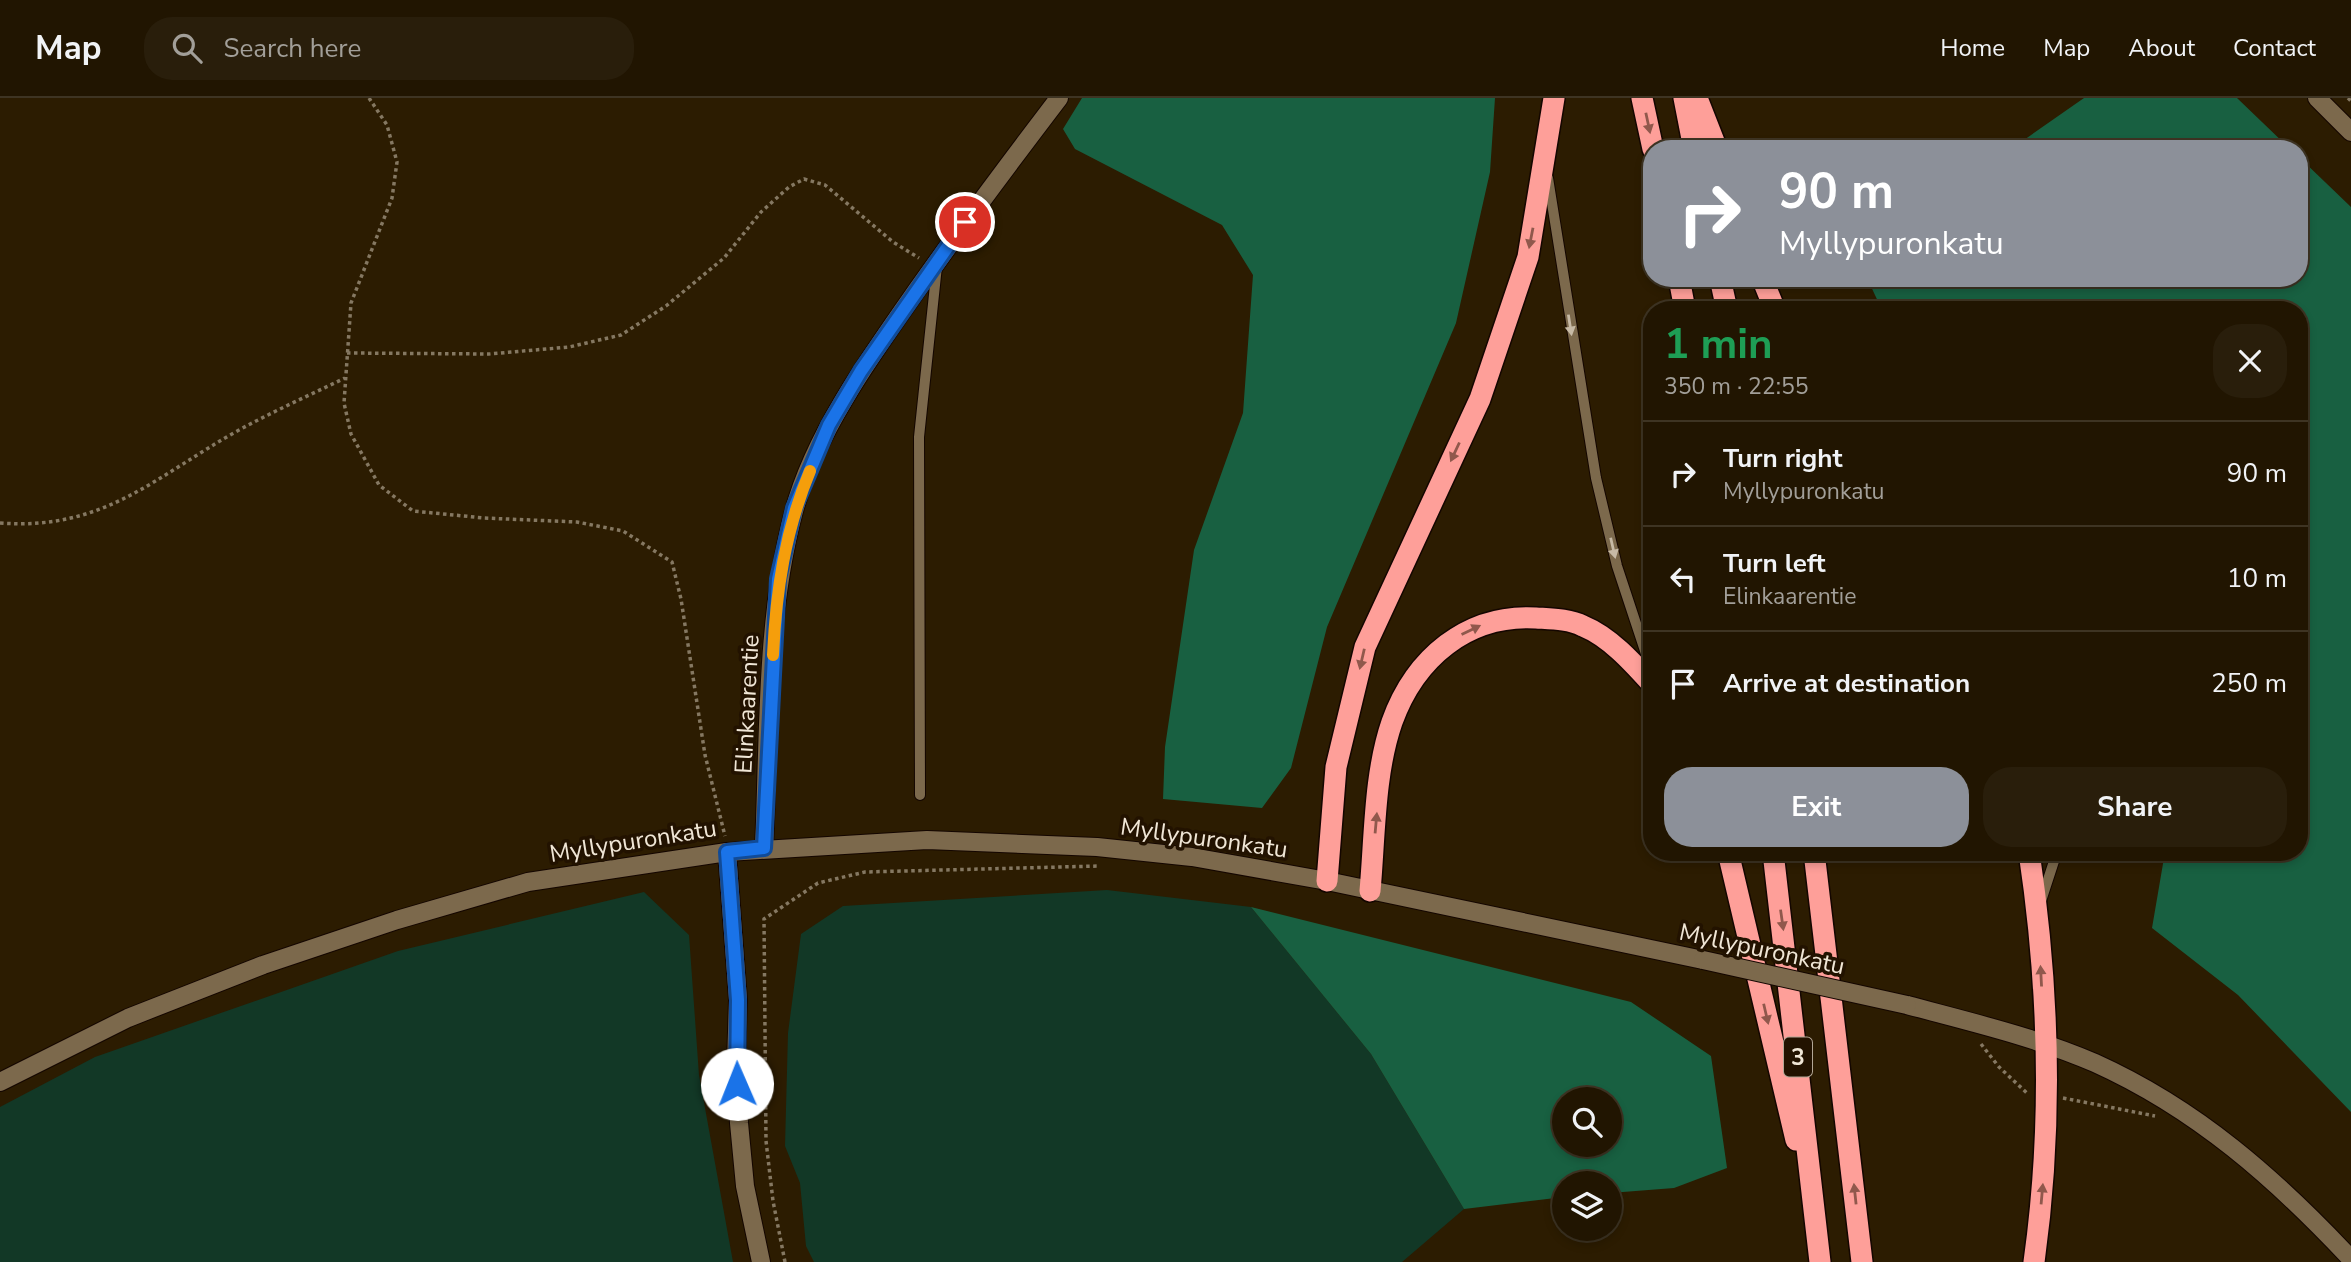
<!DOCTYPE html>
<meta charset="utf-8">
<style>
body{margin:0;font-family:"Nunito Sans",sans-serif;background:#291e0b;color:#f1f3f6;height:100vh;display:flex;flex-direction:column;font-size:26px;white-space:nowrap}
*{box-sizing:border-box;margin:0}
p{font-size:23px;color:#a29f99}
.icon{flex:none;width:38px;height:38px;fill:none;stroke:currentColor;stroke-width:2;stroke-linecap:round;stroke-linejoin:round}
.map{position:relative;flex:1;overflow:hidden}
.drawer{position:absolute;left:1643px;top:203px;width:665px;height:560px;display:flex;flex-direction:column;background:#211501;border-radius:28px;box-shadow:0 4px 10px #0003,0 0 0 2px #3e3423}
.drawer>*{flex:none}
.top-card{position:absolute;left:1643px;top:42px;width:665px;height:147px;border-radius:28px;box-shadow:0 4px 10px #0003,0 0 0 2px #3e3423;background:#8c9099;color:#fff;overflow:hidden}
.controls{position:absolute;left:1552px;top:989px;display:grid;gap:14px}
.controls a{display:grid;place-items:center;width:70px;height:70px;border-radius:50%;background:#211501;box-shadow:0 4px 10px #0003,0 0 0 2px #3e3423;font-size:35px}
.pin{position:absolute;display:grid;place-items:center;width:60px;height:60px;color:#fff;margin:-30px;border:4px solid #fff;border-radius:50%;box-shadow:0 2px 7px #0007}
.me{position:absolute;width:77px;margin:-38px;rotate:359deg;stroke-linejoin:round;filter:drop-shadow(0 0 5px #0008)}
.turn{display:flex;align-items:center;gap:24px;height:147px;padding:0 21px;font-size:32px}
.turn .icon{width:91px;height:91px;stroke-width:2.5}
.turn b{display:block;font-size:49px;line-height:60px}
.round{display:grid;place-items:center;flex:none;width:74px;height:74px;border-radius:28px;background:#291e0b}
.headline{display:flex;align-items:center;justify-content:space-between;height:119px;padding:0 21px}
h1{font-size:42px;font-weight:700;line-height:52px;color:#1e9e55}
.cta{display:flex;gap:14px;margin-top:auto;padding:14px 21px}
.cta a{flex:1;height:80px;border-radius:28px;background:#8c9099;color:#fff;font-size:28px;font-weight:700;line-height:80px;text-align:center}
.cta a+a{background:#291e0b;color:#f1f3f6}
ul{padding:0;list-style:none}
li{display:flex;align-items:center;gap:21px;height:105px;padding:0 21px;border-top:2px solid #3e3423}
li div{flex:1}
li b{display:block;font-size:26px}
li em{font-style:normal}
header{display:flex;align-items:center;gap:42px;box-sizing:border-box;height:98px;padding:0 35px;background:#211501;border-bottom:2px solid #3e3423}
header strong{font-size:33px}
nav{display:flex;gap:38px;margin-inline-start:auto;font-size:24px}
.search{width:490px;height:63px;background:#291e0b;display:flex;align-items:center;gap:18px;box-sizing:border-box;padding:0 24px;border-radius:28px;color:#a29f99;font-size:26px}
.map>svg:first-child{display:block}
.green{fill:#123826}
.forest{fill:#186041;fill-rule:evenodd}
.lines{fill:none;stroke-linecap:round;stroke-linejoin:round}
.lane-casing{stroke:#140600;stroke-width:12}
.street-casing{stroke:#140600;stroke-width:20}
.secondary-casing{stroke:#140600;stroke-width:20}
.highway-casing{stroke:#140600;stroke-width:24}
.path{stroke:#857862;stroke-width:3.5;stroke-dasharray:3.5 3.5;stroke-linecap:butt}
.lane{stroke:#7c694c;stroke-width:10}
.street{stroke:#7c694c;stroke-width:18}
.secondary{stroke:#7c694c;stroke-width:18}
.highway{stroke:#fe9f99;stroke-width:21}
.secondary-bridge-casing{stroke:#140600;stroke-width:20;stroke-linecap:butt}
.secondary-bridge{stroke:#7c694c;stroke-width:18}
.oneway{fill:#90584c}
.oneway2{fill:#c7baa6}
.route-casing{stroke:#114b97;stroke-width:18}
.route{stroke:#1a73e8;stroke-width:12}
.slow{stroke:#f59e0b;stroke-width:12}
.labels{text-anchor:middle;stroke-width:7;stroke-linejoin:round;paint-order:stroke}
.shield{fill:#221200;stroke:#b2a696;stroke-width:2}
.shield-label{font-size:23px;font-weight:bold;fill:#f0e6d6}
.street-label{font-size:24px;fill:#f0e6d6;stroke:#221200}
</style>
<header>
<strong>Map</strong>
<div class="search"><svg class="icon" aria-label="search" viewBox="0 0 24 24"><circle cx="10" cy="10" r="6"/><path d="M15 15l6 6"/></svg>Search here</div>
<nav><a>Home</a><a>Map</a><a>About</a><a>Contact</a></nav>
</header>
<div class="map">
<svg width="2351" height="1164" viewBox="0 0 2351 1164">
<rect width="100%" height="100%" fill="#2c1c01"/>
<path class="green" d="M1107 792 1251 809 1371 956 1464 1111 1402 1164H814L806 1148 800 1085 785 1048 788 935 801 836 843 808Z
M644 794 689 837 699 977 733 1164H0V1009L95 959 398 853Z"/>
<path class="forest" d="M1082 0H1495L1490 74 1456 225 1327 529 1291 670 1262 710 1163 701 1165 649 1194 452 1243 315 1253 177 1222 127 1075 51 1063 31Z
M2084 0H2237L2290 51H2011Z
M2300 60 2351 109V1014L2238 897 2152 830 2165 754H2300V212H1882L1867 180H2300Z
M1251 809 1631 904 1711 958 1727 1070 1674 1090 1610 1095V1085H1564V1099L1464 1111 1371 956ZM1610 1001V1046H1564V1001Z"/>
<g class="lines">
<defs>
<path id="lane" d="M1548 80 1596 380 1617 468 1652 574
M920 697 919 339 937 168
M2041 803 2057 754"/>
<path id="street" d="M764 750C769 638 765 521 794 413 814 337 872 256 917 192 963 127 1011 63 1059 0
M0 984 128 920 263 867 397 822 528 784 727 754"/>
<path id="secondary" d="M2317 0 2351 34
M1907 907C1970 924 2035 939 2095 965 2197 1011 2276 1081 2351 1161
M761 1164 745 1088 739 1025 736 966 738 902 727 754 927 742 1097 749 1192 759 1327 783 1703 862"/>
<path id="highway" d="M1642 0 1653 51
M1684 0 1694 51
M1697 0 1717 51
M1679 180 1685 212
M1720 180 1727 212
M1762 180 1775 212
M1728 754 1796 1042
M1773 754 1820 1164
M1814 754 1862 1164
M2029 754C2049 888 2053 1029 2034 1164
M1327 783 1336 669 1365 549 1480 301 1528 159 1554 0
M1370 793C1375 738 1374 676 1392 624 1415 560 1467 516 1536 520 1552 521 1569 521 1583 528 1610 539 1633 565 1652 586"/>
</defs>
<use href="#lane" class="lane-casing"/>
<use href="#street" class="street-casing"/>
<use href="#secondary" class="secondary-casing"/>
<use href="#highway" class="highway-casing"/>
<path class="path" d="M369 0 387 27 397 64 392 100 351 205 344 305 351 336 379 387 413 413 484 420 577 424 623 433 672 464 681 501 705 657 725 738
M2348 0 2351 3
M347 255 489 256 569 249 621 237 666 208 724 160 761 114 789 89 804 81 825 87 893 144 919 160
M0 425C104 433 156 378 239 332 274 313 310 297 345 280
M1981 946 1999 969 2028 996
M2063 1000 2155 1018
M785 1164 773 1103 766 1043 764 821 818 785 865 774 1099 768"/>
<use href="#lane" class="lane"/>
<use href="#street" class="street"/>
<use href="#secondary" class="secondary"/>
<use href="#highway" class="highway"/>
<defs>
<path id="secondary-bridge" d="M1703 862 1907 907"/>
</defs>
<use href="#secondary-bridge" class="secondary-bridge-casing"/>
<use href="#secondary-bridge" class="secondary-bridge"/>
</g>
<defs><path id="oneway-solid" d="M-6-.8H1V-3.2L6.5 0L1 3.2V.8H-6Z" transform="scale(1.75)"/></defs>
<g class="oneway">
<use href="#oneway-solid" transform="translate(1648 25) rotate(78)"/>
<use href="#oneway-solid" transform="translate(1531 140) rotate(101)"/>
<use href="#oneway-solid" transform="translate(1455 354) rotate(115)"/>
<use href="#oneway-solid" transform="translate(1471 532) rotate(-26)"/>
<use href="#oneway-solid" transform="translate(1362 561) rotate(103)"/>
<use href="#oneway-solid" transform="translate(1376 725) rotate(-85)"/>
<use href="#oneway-solid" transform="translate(1782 822) rotate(82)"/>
<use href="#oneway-solid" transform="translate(2041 878) rotate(-93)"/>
<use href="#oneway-solid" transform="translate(1766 916) rotate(77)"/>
<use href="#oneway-solid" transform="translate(1855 1096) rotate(-96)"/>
<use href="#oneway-solid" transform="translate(2042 1096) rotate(-85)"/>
</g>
<g class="oneway2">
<use href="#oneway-solid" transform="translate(1570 227) rotate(81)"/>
<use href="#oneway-solid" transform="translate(1613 450) rotate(77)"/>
</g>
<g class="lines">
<defs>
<path id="route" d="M737 986 738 902 727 754 764 750 778 481 794 410 829 327 861 273 965 124"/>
</defs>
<use href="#route" class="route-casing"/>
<use href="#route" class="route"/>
<path class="slow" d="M773 557C776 493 785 433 810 373"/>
</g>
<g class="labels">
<rect class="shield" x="1784" y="939.5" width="28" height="39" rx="5"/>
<g class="shield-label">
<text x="1798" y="967">3</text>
</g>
<g class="street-label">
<text transform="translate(747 606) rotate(-87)" y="8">Elinkaarentie</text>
<text transform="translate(1204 740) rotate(8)" y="8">Myllypuronkatu</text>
<text transform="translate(633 743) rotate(-9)" y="8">Myllypuronkatu</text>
<text transform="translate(1762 851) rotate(12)" y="8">Myllypuronkatu</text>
</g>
</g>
</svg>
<div class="controls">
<a><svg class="icon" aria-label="search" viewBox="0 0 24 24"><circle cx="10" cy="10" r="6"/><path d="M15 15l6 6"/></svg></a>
<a><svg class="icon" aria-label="layers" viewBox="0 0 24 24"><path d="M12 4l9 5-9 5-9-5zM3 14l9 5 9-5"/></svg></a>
</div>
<div class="pin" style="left:965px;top:124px;background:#d93025"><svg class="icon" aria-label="arrive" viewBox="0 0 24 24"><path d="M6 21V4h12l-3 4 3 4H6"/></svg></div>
<svg class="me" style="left:737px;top:986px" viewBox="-20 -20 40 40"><circle r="19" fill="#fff"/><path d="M0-13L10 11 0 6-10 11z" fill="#1a73e8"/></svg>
<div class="top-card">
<div class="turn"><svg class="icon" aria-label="right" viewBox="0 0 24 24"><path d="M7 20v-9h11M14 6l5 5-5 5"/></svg><div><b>90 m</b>Myllypuronkatu</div></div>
</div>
<section class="drawer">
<div class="headline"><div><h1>1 min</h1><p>350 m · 22:55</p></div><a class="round"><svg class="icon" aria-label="close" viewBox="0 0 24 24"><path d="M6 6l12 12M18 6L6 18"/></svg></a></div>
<ul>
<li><svg class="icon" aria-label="right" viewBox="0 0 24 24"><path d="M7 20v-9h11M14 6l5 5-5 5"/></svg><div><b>Turn right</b><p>Myllypuronkatu</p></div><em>90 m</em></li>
<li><svg class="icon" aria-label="left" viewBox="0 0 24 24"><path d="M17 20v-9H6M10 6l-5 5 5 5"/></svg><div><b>Turn left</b><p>Elinkaarentie</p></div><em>10 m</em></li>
<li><svg class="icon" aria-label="arrive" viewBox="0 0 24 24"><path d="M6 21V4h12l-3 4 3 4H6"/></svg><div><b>Arrive at destination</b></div><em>250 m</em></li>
</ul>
<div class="cta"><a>Exit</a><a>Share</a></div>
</section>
</div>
